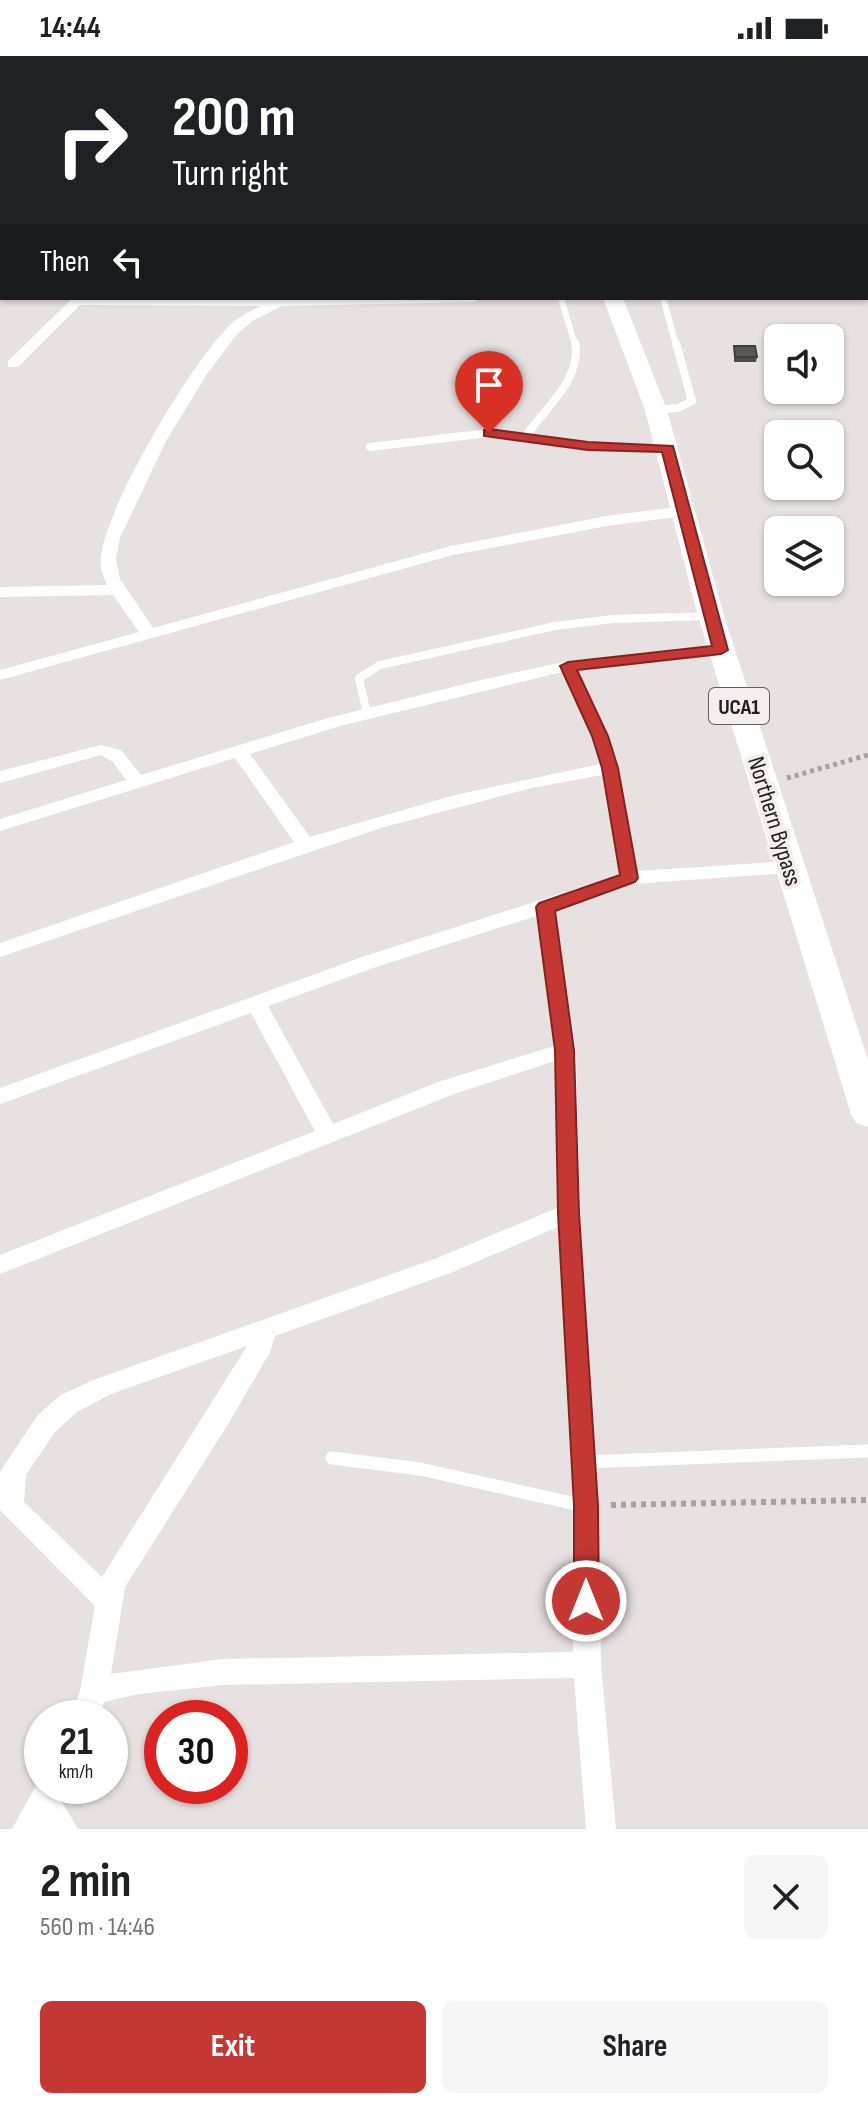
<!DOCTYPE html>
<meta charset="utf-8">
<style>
body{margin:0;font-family:"Sofia Sans Condensed",sans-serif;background:#f6f6f6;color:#202124;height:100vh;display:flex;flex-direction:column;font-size:30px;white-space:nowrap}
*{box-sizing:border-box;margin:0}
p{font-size:26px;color:#757577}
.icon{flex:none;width:44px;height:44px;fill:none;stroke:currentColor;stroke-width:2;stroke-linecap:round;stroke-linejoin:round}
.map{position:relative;height:1773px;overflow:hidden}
.sheet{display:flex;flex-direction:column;background:#fff;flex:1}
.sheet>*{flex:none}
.top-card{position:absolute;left:0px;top:0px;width:868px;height:244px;box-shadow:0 2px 6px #0004;background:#202124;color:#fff;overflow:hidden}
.tools{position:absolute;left:764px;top:268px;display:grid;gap:16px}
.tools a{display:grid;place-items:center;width:80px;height:80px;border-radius:12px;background:#fff;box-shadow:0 2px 6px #0004;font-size:40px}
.speed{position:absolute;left:24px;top:1644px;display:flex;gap:16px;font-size:40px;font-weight:700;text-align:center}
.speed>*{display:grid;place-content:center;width:104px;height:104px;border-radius:50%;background:#fff;box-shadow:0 2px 6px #0004;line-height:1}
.speed small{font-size:20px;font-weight:400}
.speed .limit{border:12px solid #d22;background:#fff;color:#111}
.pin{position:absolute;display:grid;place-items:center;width:68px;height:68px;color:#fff;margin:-82px -34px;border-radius:50% 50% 50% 0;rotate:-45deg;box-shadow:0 0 8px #0007}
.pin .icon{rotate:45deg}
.me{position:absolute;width:88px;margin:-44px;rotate:0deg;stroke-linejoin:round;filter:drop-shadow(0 0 6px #0008)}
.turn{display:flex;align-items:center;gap:28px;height:168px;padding:0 40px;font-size:36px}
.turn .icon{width:104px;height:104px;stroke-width:2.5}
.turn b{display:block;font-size:56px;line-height:68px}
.then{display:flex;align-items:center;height:76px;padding:0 40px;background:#0003;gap:16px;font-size:30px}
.round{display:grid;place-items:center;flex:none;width:84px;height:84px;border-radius:12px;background:#f6f6f6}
.summary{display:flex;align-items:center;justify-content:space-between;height:136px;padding:0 40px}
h1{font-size:48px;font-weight:700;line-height:60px}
.button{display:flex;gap:16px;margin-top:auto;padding:16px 40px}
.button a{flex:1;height:92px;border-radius:12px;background:#c53732;color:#fff;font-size:32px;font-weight:700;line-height:92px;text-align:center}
.button a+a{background:#f6f6f6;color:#202124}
.status{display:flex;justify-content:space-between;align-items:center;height:56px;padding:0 40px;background:#fff;direction:ltr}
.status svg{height:22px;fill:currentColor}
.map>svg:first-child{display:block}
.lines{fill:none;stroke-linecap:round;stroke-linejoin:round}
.path-far1{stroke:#a6a2a2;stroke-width:5;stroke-dasharray:4 4;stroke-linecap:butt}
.path{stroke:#a6a2a2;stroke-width:6;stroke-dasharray:5 5;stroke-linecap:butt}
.lane-far2{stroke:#fff;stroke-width:6}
.lane-far1{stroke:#fff;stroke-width:8}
.lane{stroke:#fff;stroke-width:13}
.street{fill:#fff;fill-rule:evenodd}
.primary{fill:#fff;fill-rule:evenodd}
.wall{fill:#4f4b4b}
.building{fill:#5c5757;stroke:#403d3d;stroke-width:2}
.route{fill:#c53732;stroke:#802420;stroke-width:2}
.labels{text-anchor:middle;stroke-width:8;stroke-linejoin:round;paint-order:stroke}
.shield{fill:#f4efee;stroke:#605d5c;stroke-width:2}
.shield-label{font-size:22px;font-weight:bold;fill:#201e1e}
.street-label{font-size:24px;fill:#201e1e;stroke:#f4efee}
</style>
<div class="status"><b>14:44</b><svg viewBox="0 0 49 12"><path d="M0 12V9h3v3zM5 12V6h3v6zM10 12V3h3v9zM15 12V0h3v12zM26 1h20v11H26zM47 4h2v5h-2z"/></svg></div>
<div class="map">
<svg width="868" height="1773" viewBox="0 0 868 1773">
<rect width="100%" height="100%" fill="#e7e1e1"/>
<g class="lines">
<path class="path-far1" d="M787 722 868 699"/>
<path class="path" d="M611 1449 868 1444"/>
<path class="lane-far2" d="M561 242 575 289
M663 242 676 289"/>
<path class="lane-far1" d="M575 287C582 324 544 353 525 381L588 390 666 393
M656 354 678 352 692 345 676 287
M370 391 489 377 525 381
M367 658 359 622 380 609 555 570 613 563 711 560"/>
<path class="lane" d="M332 1402 420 1413 585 1450
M584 1406 868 1395"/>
<path class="street" d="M0 0 6 2H2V7Z
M612 0H622V2H612Z
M776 0H786L787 2H777Z
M839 0H849L850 2H840Z
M866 10H868V16H866Z
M866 31H868V37H866Z
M866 59H868V69H866Z
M866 114H868V122H866Z
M0 118H2V126H0Z
M866 173H868V181H866Z
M2 176V185L0 186V177Z
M866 207 868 208V221L866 220Z
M0 219 2 220V228L0 227Z
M73 242H481L474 246 282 250 254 264 238 277 207 318 166 385 120 482 116 503 120 523 153 572 451 490 607 460 684 450 692 455 684 460 607 470 453 499 0 624V614L139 576 113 539 0 541V531L107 529C103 520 99 510 101 500 108 447 191 307 230 269 239 261 250 255 261 250L80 249 18 311H8V305Z
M721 589 729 594 727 598 578 614 609 680 619 712 637 815 789 805 799 811 789 817 631 828 555 854 576 994 580 1157 599 1450 601 1609 616 1773H586L574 1622 223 1629 139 1638 104 1646 99 1662H71L80 1635 95 1550 0 1454V1416L37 1360 59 1340 93 1324 437 1202 557 1152 555 1005 454 1038 0 1218V1199L315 1075 251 957 0 1048V1032L365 900 619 819 602 719 532 732 384 771 0 901V887L294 786 235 702 0 775V763L126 724 113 706 101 699 0 727V715L101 689 121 694 141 719 328 662 481 624 568 605ZM562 616 591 680 600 708 455 739 310 781 250 698 340 670ZM536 860 554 990 438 1026 333 1068 268 950 379 910ZM558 1171 573 1450V1596L223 1603 111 1618 125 1531 227 1370 270 1296 275 1280 453 1216ZM247 1290 102 1521 24 1446 26 1419 55 1376 77 1356 111 1338Z
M42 1719V1730H66L60 1743 78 1773H12Z"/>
<path class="primary" d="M528 0H544L545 2H529Z
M603 242H623L667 354 724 560 868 1004V1071L856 1067 851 1058 698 560 645 354Z"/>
</g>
<path class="wall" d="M375 0H432V2H375Z
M659 0H697V1H660Z
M734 290 757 301 756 306H734Z"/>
<path class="building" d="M375 0H416V2L375 1Z
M734 290H755L757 301H735Z"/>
<path class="route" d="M489 373 588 386 673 390 728 594 721 598 577 614 608 680 618 712 638 822 635 826 555 855 574 994 579 1157 598 1450 599 1545 595 1553 586 1557 578 1553 574 1545V1450L558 1157 555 994 536 851 539 847 620 819 602 712 592 680 560 610 568 606 712 590 662 396 588 394 484 380V374Z"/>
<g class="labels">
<rect class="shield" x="709" y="632" width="60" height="36" rx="6"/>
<g class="shield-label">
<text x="739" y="658">UCA1</text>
</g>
<g class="street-label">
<text transform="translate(775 765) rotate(73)" y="8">Northern Bypass</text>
</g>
</g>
</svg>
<div class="tools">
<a><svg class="icon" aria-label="sound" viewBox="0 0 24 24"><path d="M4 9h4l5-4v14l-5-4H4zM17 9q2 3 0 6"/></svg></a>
<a><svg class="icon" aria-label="search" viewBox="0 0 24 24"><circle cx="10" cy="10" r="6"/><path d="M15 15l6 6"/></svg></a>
<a><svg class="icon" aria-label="layers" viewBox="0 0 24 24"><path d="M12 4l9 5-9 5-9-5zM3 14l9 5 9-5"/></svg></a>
</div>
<div class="speed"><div>21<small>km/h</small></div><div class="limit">30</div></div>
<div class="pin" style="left:489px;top:377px;background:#d93025"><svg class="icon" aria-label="arrive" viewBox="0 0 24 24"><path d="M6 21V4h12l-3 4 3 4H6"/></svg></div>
<svg class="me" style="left:586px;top:1545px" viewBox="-20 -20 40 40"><circle r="17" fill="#c53732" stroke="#fff" stroke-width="3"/><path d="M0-11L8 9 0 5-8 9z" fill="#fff"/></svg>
<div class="top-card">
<div class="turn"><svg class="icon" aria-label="right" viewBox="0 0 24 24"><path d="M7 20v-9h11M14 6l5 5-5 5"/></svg><div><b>200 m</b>Turn right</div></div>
<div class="then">Then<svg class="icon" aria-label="left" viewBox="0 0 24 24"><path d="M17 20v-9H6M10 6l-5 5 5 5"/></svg></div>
</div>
</div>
<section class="sheet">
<div class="summary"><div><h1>2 min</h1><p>560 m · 14:46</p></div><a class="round"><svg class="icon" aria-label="close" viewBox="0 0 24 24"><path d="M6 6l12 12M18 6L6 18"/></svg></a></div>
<div class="button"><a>Exit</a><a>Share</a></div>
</section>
